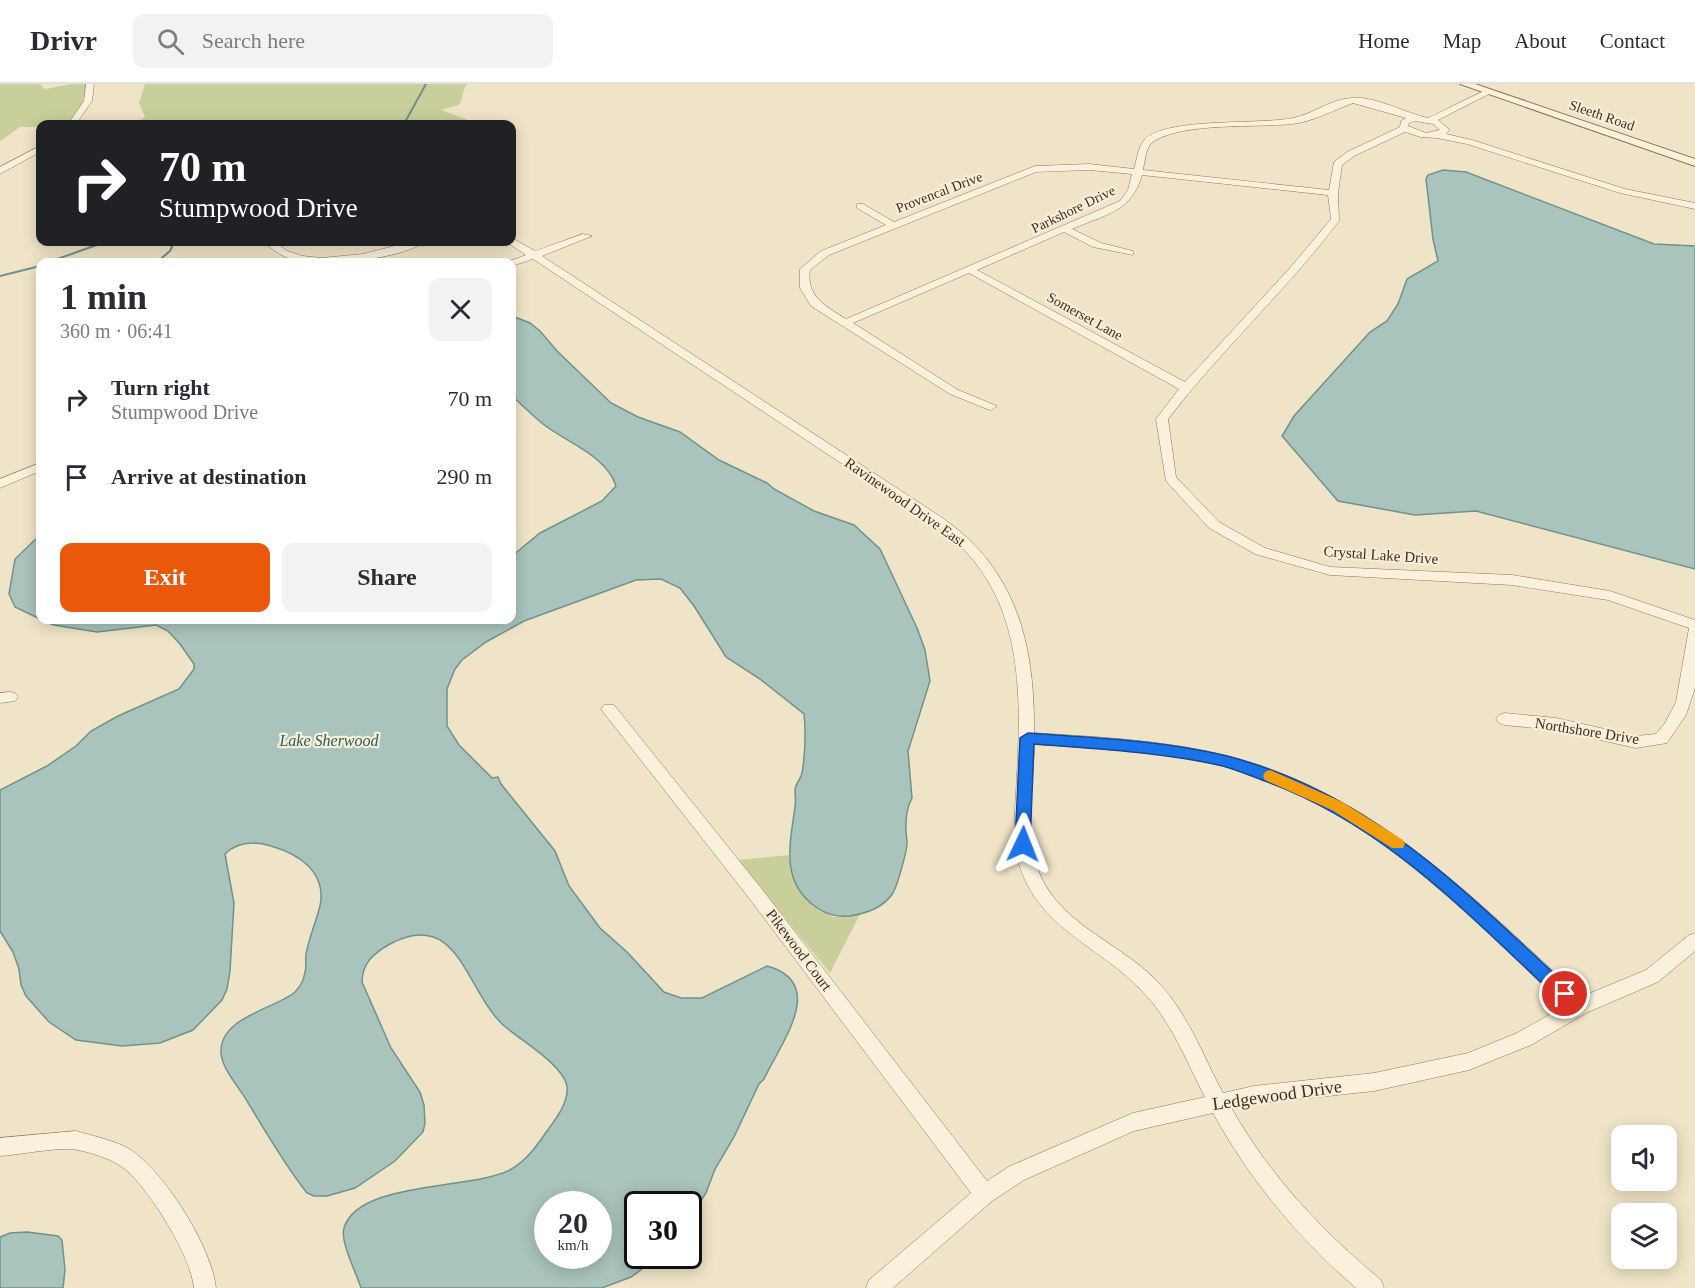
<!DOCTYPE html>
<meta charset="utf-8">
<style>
body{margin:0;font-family:"Times New Roman",serif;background:#f2f2f3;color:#2b2b33;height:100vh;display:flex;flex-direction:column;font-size:22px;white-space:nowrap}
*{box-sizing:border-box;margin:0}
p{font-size:20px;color:#7c7c81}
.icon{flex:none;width:33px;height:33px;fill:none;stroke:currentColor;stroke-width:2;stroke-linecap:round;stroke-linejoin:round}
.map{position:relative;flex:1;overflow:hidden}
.details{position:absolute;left:36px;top:174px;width:480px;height:366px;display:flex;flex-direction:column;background:#fff;border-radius:12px;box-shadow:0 3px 15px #0003}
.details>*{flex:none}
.guide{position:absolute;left:36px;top:36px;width:480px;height:126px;border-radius:12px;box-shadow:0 3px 15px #0003;background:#202124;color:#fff;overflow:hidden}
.controls{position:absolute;left:1611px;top:1041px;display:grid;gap:12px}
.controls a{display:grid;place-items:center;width:66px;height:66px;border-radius:12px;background:#fff;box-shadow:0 3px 15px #0003;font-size:30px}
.speed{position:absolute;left:534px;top:1107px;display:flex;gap:12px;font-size:30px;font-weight:700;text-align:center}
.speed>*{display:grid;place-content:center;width:78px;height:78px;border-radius:50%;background:#fff;box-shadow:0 3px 15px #0003;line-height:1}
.speed small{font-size:15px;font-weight:400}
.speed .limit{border:3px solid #111;border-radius:9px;background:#fff;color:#111}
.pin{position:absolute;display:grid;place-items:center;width:51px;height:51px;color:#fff;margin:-26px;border:3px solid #fff;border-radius:50%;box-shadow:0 2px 6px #0007}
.me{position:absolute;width:66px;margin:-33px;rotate:2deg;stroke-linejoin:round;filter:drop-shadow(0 0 4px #0008)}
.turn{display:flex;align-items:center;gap:21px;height:126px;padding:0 24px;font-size:27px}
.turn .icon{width:78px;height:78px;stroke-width:2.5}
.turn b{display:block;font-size:42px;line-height:51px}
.round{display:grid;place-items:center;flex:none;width:63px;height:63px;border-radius:12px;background:#f2f2f3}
.summary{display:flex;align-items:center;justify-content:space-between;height:102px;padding:0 24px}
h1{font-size:36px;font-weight:800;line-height:45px}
.action{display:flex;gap:12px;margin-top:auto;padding:12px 24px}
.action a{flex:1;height:69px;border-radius:12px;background:#ea580c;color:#fff;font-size:24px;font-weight:800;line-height:69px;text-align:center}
.action a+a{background:#f2f2f3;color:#2b2b33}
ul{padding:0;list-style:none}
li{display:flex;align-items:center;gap:18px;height:78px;padding:0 24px}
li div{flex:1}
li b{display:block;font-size:22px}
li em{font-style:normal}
header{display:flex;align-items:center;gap:36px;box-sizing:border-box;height:84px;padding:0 30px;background:#fff;border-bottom:2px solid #e1e1e2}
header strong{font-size:28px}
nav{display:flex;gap:33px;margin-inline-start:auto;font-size:21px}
.search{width:420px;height:54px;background:#f2f2f3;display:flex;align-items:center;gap:15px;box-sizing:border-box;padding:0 21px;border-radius:12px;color:#7c7c81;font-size:22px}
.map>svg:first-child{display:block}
.green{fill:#c9cf9b}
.water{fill:#a9c4bc;stroke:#6f938a;stroke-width:1.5;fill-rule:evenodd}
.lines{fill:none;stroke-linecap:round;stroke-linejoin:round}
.stream{stroke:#6f938a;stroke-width:2}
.minor-casing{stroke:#8d765c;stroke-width:1}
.tertiary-casing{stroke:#8d765c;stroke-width:2}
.minor{fill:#faf1dc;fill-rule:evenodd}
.tertiary{fill:#faf1dc;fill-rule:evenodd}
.route{fill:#1a73e8;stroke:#114b97;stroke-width:1.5}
.slow{fill:#f59e0b}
.labels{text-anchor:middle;stroke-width:4.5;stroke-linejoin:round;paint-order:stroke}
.far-street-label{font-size:14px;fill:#3d2e20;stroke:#f7eed8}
.street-label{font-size:15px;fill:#3d2e20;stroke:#f7eed8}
.water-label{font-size:16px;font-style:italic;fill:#2f5d5a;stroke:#f7eed8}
.near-street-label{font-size:18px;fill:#3d2e20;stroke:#f7eed8}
</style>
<header>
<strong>Drivr</strong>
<div class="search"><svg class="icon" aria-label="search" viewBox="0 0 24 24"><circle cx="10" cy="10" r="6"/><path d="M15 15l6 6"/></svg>Search here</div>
<nav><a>Home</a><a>Map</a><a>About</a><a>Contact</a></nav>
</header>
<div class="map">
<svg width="1695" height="1204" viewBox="0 0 1695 1204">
<rect width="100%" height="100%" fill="#f0e4c8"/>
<path class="green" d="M0 0H40L45 5 71 0H90L81 31 72 40H40V43H20L0 57Z
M145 0H467C462 7 463 14 459 21L441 26 466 35 471 40H135L145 33 139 19Z
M789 771 795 800 811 820 833 833 860 830 830 889 737 776Z"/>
<path class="water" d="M1443 86 1466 88 1654 160 1695 162V485L1476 427 1415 431 1338 417 1282 352 1294 332 1370 248 1387 237 1398 220 1407 195 1438 177 1433 155 1426 95 1428 91Z
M512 232 530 239 540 247 557 267 611 319 638 333 680 348 719 376 767 399 774 405 814 427 854 441 880 465 917 544 925 566 930 597 908 667 912 714C905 727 905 743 907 757 908 765 897 802 893 809 883 824 867 829 850 832 836 833 828 831 816 823 780 798 790 760 795 723 796 717 795 711 795 705 796 699 801 695 802 689 805 673 806 646 804 630L760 595 726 573 694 522 680 504 661 495 636 496 524 537 486 558 462 576 455 585 447 605V642L459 661 492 694 498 693 501 700 555 767 569 802 600 844 627 868 664 908 681 914H702L767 882C829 899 780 960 764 995L759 1000 734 1053 715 1085 706 1109 689 1135 688 1120H638V1172H660L631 1193 602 1204H361C356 1188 340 1158 344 1144 358 1097 471 1106 510 1086 527 1076 536 1063 547 1047 556 1035 569 1018 567 1002 563 980 518 955 502 940 465 904 458 824 390 860 374 869 362 879 362 898L391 964 420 1008 424 1021 425 1039 423 1048 395 1077 355 1104 327 1112H314L307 1109C284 1080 266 1048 247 1017 239 1003 222 985 221 969 219 933 275 925 295 908 300 903 304 895 305 888 307 882 305 876 306 870 309 854 316 838 320 822 327 788 299 770 271 762 254 757 238 757 225 770L234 819 230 887 227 905 222 916 193 946 160 959 122 962 76 956 49 938 26 912 21 901 19 885 13 868 0 847V706L47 682 76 662 91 647 118 632 179 605 194 585V580L180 560 168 547 156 541 97 548 54 541 41 536H346L404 538 424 536H512V472L540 449 602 417 616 402C606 371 567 359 543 340 532 331 522 321 512 312ZM548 1120H598V1172H548Z
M40 451V535L15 523 9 510 15 475Z
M27 1148 58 1152 62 1156 65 1186 63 1204H0V1153L10 1149Z"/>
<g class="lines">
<path class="stream" d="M404 40 426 0
M49 178 105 158
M157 178 170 167 174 158
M0 192 40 182"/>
<defs>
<path id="minor" d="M86 0H94L92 17 76 40H68L84 17Z
M1486 6 1493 8 1438 36 1450 46 1446 50 1472 56 1625 105 1695 119V125L1620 109 1467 60 1437 54 1421 53 1405 48 1354 72 1342 81 1338 109 1339 137C1286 207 1221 266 1168 335L1176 393 1219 438 1265 464 1330 483 1512 491 1610 507 1695 536V604L1686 631 1667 659 1636 664 1556 646 1504 641 1499 639 1496 635 1499 631 1504 629 1556 634 1636 652 1656 650 1665 639 1676 618 1689 544 1608 516 1512 501 1330 491 1255 470 1209 444 1166 397 1156 335 1179 305 969 189 853 239 958 306 997 322 991 326 987 325 950 310 811 222 800 204V185L821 167 886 141 857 124V120H863L894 138 1035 82 1089 80 1134 85C1137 75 1138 63 1145 55 1168 33 1260 41 1293 34 1313 30 1333 14 1353 14 1375 12 1405 29 1428 34ZM1353 19 1406 34 1401 37 1400 43 1347 68 1334 78 1329 106 1143 86C1145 77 1146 61 1154 57 1186 38 1254 44 1292 40 1312 38 1334 26 1353 19ZM1415 37 1433 40 1440 46 1426 49 1408 42 1409 39ZM1089 86 1132 90 1128 106 1120 117 846 235C826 222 806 213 810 186L829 171 1036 88ZM1142 91 1328 111 1331 135 1290 184 1185 298 977 186 1064 148 1093 163 1133 171V167L1101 159 1072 145C1104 131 1132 128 1142 91Z
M40 62V68L0 90V83Z
M583 150 592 152 542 172 941 433C1017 485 1035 561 1034 649 1098 653 1162 656 1224 671 1369 706 1476 816 1581 913L1646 886 1689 851 1695 849V867L1658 898 1586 929 1531 961 1469 986 1374 1007 1254 1020 1232 1025C1270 1092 1322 1147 1381 1196L1384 1204H1356C1298 1154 1250 1096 1213 1029L1134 1047 1024 1096 992 1117 893 1204H866L869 1196 971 1109 749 814 604 629 601 625 604 621H614L761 804 987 1097 1010 1082 1133 1029 1205 1013C1186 977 1172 938 1143 908 1102 863 1038 845 1019 780 1011 751 1016 720 1017 690 1022 597 1021 504 939 444L533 175 512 182V178H507L526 171 508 159 507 158H512V154L535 167ZM1034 660C1097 665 1162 667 1223 682 1362 718 1464 827 1565 922L1517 949 1468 969 1374 989 1254 1002 1223 1009C1202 970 1187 927 1155 895 1116 856 1052 837 1036 779 1025 741 1034 699 1034 660Z
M264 158H275L287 167 303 172 321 174 363 170 410 158H424C404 174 326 183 300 178 287 175 274 168 264 158Z
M40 379V387L0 404V395Z
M10 608 15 609 18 613 15 617 0 619V609Z
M76 1047C96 1053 125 1058 140 1073 171 1100 211 1163 216 1204H194C191 1172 150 1106 125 1085 114 1076 93 1069 78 1066 61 1062 19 1071 0 1072V1054Z"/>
<path id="tertiary" d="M1460 0H1475L1695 75V82Z"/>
</defs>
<use href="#minor" class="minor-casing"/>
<use href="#tertiary" class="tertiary-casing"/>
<use href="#minor" class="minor"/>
<use href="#tertiary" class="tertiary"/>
</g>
<path class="route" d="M1028 649C1094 654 1162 656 1227 672 1373 710 1464 807 1571 905L1573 910 1571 915 1565 917 1559 915C1465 828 1385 740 1262 696 1249 691 1237 686 1223 682 1162 668 1097 665 1034 660L1030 760 1028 764H1017L1015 760 1020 654Z"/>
<path class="slow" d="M1270 686 1342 718 1403 756 1405 760 1403 764H1392L1332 726 1265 696 1263 692 1265 688Z"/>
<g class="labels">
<g class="far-street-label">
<text transform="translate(1602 31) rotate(19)" y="5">Sleeth Road</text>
<text transform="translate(939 108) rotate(-21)" y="5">Provencal Drive</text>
<text transform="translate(1073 125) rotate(-26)" y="5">Parkshore Drive</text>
<text transform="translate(1085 232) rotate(29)" y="5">Somerset Lane</text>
</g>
<g class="street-label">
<text transform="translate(905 418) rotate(35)" y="5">Ravinewood Drive East</text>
<text transform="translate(1381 471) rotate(4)" y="5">Crystal Lake Drive</text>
<text transform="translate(1587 647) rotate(9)" y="5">Northshore Drive</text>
<text transform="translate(799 866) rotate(53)" y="5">Pikewood Court</text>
</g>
<g class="water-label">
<text x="329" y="662">Lake Sherwood</text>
</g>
<g class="near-street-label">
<text transform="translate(1277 1011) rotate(-8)" y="6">Ledgewood Drive</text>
</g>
</g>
</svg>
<div class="controls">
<a><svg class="icon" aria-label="sound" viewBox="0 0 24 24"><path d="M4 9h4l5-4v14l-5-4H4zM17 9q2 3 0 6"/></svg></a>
<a><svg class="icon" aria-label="layers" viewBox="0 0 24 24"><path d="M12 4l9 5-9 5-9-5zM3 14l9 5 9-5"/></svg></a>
</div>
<div class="speed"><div>20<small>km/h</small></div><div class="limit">30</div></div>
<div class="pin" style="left:1565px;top:910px;background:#d93025"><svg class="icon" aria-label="arrive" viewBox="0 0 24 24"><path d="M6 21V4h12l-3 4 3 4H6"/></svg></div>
<svg class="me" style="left:1023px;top:760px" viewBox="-20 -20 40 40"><path d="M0-17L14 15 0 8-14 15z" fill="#1a73e8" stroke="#fff" stroke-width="4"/></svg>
<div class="guide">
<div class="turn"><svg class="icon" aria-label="right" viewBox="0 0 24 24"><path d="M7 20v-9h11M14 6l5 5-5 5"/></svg><div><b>70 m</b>Stumpwood Drive</div></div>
</div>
<section class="details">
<div class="summary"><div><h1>1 min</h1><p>360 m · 06:41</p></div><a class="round"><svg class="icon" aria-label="close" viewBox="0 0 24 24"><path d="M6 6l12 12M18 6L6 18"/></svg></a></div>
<ul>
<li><svg class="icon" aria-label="right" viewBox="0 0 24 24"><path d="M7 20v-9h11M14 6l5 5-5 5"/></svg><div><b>Turn right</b><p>Stumpwood Drive</p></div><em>70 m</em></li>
<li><svg class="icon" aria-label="arrive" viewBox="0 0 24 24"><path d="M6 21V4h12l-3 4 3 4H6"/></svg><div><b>Arrive at destination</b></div><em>290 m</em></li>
</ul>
<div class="action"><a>Exit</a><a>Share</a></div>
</section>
</div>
